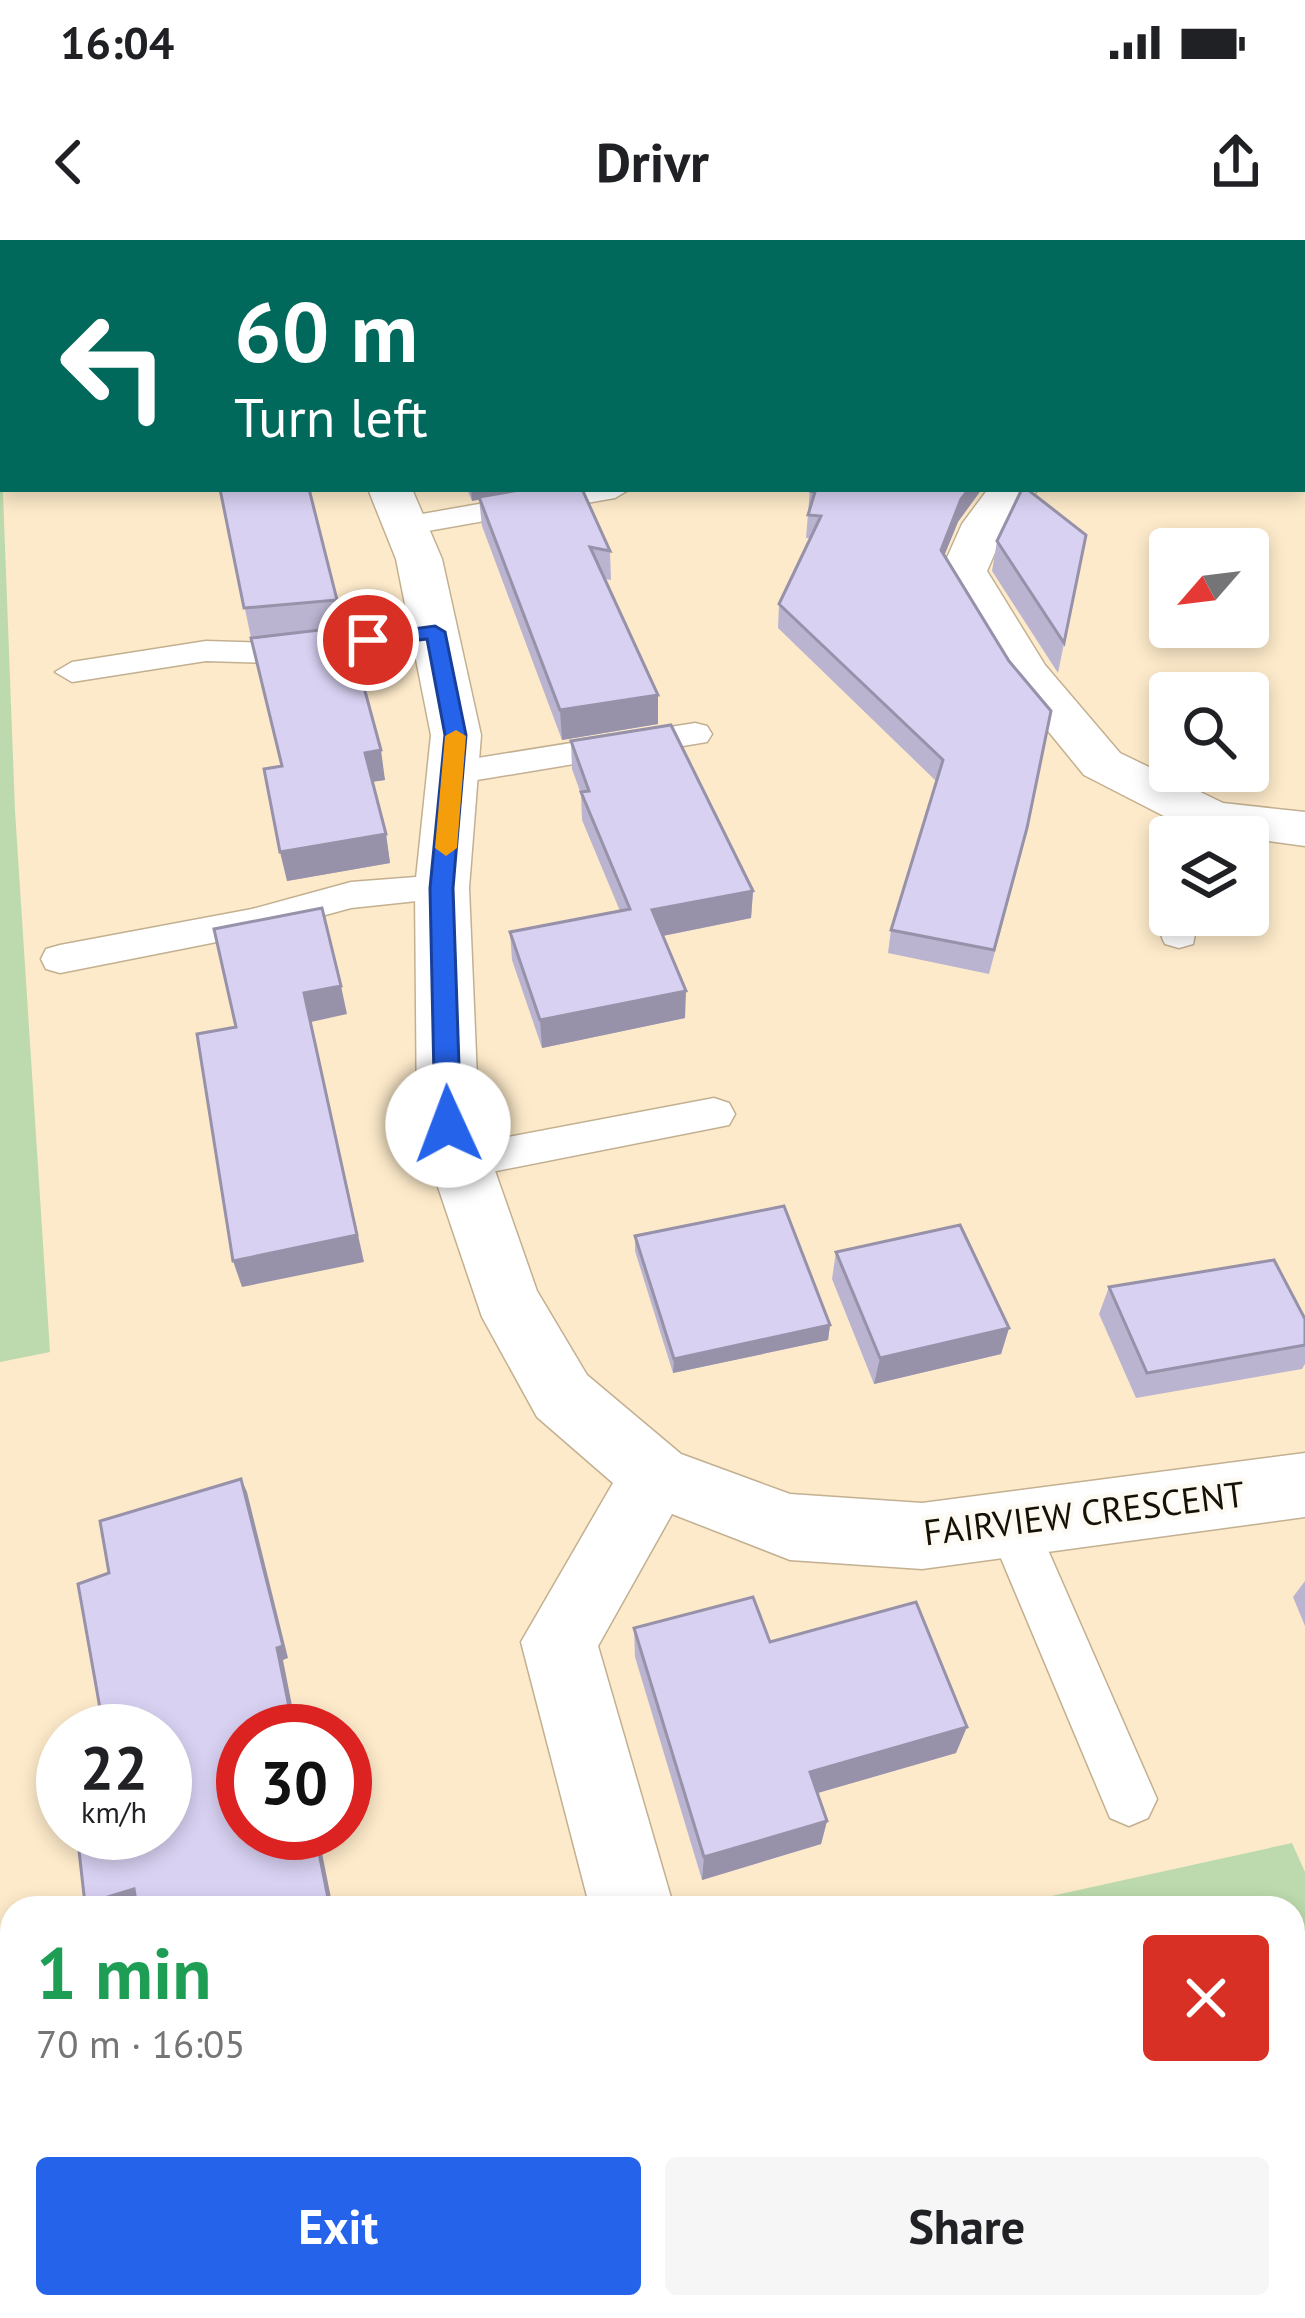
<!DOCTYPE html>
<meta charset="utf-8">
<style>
body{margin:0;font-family:"PT Sans",sans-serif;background:#f6f6f6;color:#202124;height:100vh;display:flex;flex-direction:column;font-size:45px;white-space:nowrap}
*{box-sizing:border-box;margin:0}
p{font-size:39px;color:#757577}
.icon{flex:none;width:66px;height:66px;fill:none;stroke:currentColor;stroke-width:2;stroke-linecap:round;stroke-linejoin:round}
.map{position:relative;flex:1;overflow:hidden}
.drawer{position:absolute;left:0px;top:1656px;width:1305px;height:423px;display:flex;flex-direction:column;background:#fff;border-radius:36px 36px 0 0;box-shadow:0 6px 18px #0003}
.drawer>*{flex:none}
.hud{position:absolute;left:0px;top:0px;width:1305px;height:252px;box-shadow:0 6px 18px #0003;background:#00695c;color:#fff;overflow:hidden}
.needle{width:78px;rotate:242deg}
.buttons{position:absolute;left:1149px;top:288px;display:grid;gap:24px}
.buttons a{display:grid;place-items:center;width:120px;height:120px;border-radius:12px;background:#fff;box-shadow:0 6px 18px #0003;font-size:60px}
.speed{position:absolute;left:36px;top:1464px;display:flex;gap:24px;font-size:60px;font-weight:700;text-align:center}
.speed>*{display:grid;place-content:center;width:156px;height:156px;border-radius:50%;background:#fff;box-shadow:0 6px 18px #0003;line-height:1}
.speed small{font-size:30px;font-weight:400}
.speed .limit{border:18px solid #d22;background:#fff;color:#111}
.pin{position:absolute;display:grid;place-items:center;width:102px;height:102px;color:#fff;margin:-51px;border:6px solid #fff;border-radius:50%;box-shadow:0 3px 12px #0007}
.me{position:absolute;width:132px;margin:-66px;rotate:358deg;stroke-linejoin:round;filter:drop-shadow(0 0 9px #0008)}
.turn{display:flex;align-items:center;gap:42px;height:252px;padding:0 36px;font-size:54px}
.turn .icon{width:156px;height:156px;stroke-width:2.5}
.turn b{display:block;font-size:84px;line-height:102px}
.round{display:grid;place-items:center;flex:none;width:126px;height:126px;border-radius:12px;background:#f6f6f6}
.head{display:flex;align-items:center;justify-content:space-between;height:204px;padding:0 36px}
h1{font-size:72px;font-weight:800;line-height:90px;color:#1e9e55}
.action{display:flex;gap:24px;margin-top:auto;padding:24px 36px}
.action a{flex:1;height:138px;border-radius:12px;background:#2563eb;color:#fff;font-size:48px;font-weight:800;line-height:138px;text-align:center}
.action a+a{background:#f6f6f6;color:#202124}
.status{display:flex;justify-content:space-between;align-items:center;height:84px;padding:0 60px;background:#fff;direction:ltr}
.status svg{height:33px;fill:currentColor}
header{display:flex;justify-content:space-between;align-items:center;height:156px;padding:0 36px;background:#fff;font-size:54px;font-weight:800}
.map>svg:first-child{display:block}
.green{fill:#bcdaad}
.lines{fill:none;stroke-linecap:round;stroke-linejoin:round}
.lane-casing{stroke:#c2b091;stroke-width:3}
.street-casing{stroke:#c2b091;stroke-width:3}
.lane{fill:#fff;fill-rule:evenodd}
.street{fill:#fff;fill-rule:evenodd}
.wall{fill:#bab4d0}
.shaded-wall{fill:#9792a9}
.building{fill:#d8d1f2;stroke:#9792a9;stroke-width:3}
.route{fill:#2563eb;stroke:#184099;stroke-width:3}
.slow{fill:#f59e0b}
.labels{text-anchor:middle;stroke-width:9;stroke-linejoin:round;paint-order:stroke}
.street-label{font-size:36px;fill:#161005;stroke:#fdfaf3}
</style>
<div class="status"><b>16:04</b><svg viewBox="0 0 49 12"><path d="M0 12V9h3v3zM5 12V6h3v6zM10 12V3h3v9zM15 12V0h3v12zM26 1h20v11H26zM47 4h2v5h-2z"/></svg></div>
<header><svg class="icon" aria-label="back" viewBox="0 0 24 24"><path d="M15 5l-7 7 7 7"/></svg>Drivr<svg class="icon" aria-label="share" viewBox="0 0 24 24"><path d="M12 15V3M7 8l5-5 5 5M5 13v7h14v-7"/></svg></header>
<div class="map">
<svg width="1305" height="2078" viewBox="0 0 1305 2078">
<rect width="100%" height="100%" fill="#fdeaca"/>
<path class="green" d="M0 174 15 571 50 1112 0 1122Z
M1292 1603 1305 1632V2078H826L823 2067H1293V1668H997Z"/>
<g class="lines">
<defs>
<path id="lane" d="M564 249H630L615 258 405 295 390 286 405 277Z
M435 382 451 392 446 399 271 423 206 421 72 442 55 432 72 422 206 401 271 403Z
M695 483 707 486 712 494 707 502 453 544 441 541 435 533 441 525 453 522Z
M442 635 455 639 461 648 455 657 351 668 252 695 60 733 46 729 41 719 46 709 60 705 252 669 351 642Z
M1170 665V675H1199L1193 704 1179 708 1165 704C1158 692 1157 674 1170 665Z
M714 858 729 863 735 874 729 885 461 938 446 934 440 922 446 910 461 906Z
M1012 1263 1030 1269 1157 1559 1148 1578 1129 1586 1110 1578 987 1285 994 1269Z"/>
<path id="street" d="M368 249H412L442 319 481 495 469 648 479 885 537 1051 587 1135 681 1214 790 1254 922 1263 1305 1213V1277L922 1329 790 1320 672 1274 598 1406 674 1668H590L521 1402 613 1243 537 1177 482 1077 417 885 415 648 431 495 396 319Z
M988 249H1039L1011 276 987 331 1045 425 1120 513 1223 563 1305 572V606L1193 591 1084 535 1008 442 941 331 962 284Z
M691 2067H787L789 2078H693Z"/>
</defs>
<use href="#lane" class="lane-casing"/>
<use href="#street" class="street-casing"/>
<use href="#lane" class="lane"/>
<use href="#street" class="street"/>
</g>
<path class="wall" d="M472 0H1305V252L1281 249H1302V3H473Z
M220 249 337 360 342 388 385 540 372 542 386 594 390 623 287 641 281 526 251 398Z
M467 249H582L610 311 611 340 605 339 658 484 562 500 482 286 479 259 472 261Z
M810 249 958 282 944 316 1022 611 989 734 888 713 891 690 936 541 778 388 779 364 811 298H806Z
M1086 295 1058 433 992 331 997 301Z
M571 501 753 651 751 678 663 696 685 778 542 808 512 720 510 692 620 671 582 580 581 554 572 529Z
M635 996 830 1085 828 1100 673 1133 635 1011Z
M836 1012 1009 1088 1001 1114 874 1144 832 1039Z
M1109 1047 1305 1079V1124L1302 1129 1136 1158 1099 1074Z
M1305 1341V1386L1293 1357Z
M634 1388 770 1402 956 1513 817 1553 827 1581 821 1604 702 1640 635 1417Z"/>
<path class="shaded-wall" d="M471 249H539L472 261Z
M969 249H982L958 282 937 333 941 310 961 259Z
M658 455V484L562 500 560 470Z
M381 510 385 540 370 542 365 513Z
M386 594 390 623 287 641 280 612Z
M753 651 751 678 652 698V670Z
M341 746 347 774 311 782 364 1022 242 1047 233 1021 304 753Z
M686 751 685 778 542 808 540 780Z
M830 1085 828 1100 673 1133 674 1119Z
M1009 1088 1001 1114 874 1144 880 1118Z
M241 1239 247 1252 288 1418 283 1420 297 1491H294Z
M967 1487 956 1513 804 1557 810 1532Z
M827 1581 821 1604 702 1640 704 1617Z
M315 1593H318L333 1668H330Z
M134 1649 142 1659 111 1668H89L85 1664Z"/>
<path class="building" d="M81 0H194L195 3H81Z
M353 0H463L464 3H354Z
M491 0H1305V228H1302V3H494Z
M220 249H309L337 360 244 368Z
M525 249H582L610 311 590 307 658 455 560 470 479 257Z
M810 249H969L961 259 941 310 1009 421 1051 471 1027 588 994 710 891 690 943 520 779 364 821 276 808 275 815 252 810 251Z
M1022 249H1027L1086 295 1064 403 997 301Z
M345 387 349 392 381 510 365 513 386 594 280 612 264 529 282 526 251 398Z
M671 485 753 651 652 670 686 751 540 780 510 692 630 669 581 552 589 551 571 501Z
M322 668 341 746 304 753 357 995 233 1021 197 794 236 787 214 689Z
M784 966 830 1085 674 1119 635 996Z
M960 985 1009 1088 880 1118 836 1012Z
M1274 1020 1305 1079V1105L1147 1133 1109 1047Z
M241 1239 283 1406 277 1408 294 1491H243V1593H315L330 1668H137L134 1649 85 1664 77 1593H165V1491H104L78 1344 109 1333 100 1281Z
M753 1357 770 1402 916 1362 967 1487 810 1532 827 1581 704 1617 634 1388Z
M366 1661 368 1668H342Z
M214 2067H446L448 2078H181Z"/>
<path class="route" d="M435 386 445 392 466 495 453 648 461 885 448 894 435 885 430 648 445 495 427 399 368 406 358 400 368 395Z"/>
<path class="slow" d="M456 490 466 496 457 608 446 616 435 608 445 496Z"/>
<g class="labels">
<g class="street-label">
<text transform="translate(1084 1273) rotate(-7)" y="13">FAIRVIEW CRESCENT</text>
</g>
</g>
</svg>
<div class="buttons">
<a><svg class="needle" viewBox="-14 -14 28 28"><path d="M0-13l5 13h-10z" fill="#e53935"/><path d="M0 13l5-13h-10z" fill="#757577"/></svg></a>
<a><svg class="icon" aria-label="search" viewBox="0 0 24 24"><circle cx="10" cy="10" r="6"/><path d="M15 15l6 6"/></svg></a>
<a><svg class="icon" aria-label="layers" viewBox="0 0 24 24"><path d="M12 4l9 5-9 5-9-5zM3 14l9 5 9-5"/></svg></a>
</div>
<div class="speed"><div>22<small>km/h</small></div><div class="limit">30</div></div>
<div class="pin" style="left:368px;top:400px;background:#d93025"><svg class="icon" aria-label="arrive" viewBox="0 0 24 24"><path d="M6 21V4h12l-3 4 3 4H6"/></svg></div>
<svg class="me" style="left:448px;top:885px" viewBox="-20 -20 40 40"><circle r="19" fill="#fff"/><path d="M0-13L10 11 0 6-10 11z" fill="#2563eb"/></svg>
<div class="hud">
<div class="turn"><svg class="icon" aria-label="left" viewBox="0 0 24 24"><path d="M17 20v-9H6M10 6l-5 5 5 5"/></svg><div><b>60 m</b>Turn left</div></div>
</div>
<section class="drawer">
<div class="head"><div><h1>1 min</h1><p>70 m · 16:05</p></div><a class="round" style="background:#d93025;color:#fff"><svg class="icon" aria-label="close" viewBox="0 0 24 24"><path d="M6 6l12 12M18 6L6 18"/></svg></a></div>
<div class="action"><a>Exit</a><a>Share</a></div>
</section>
</div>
